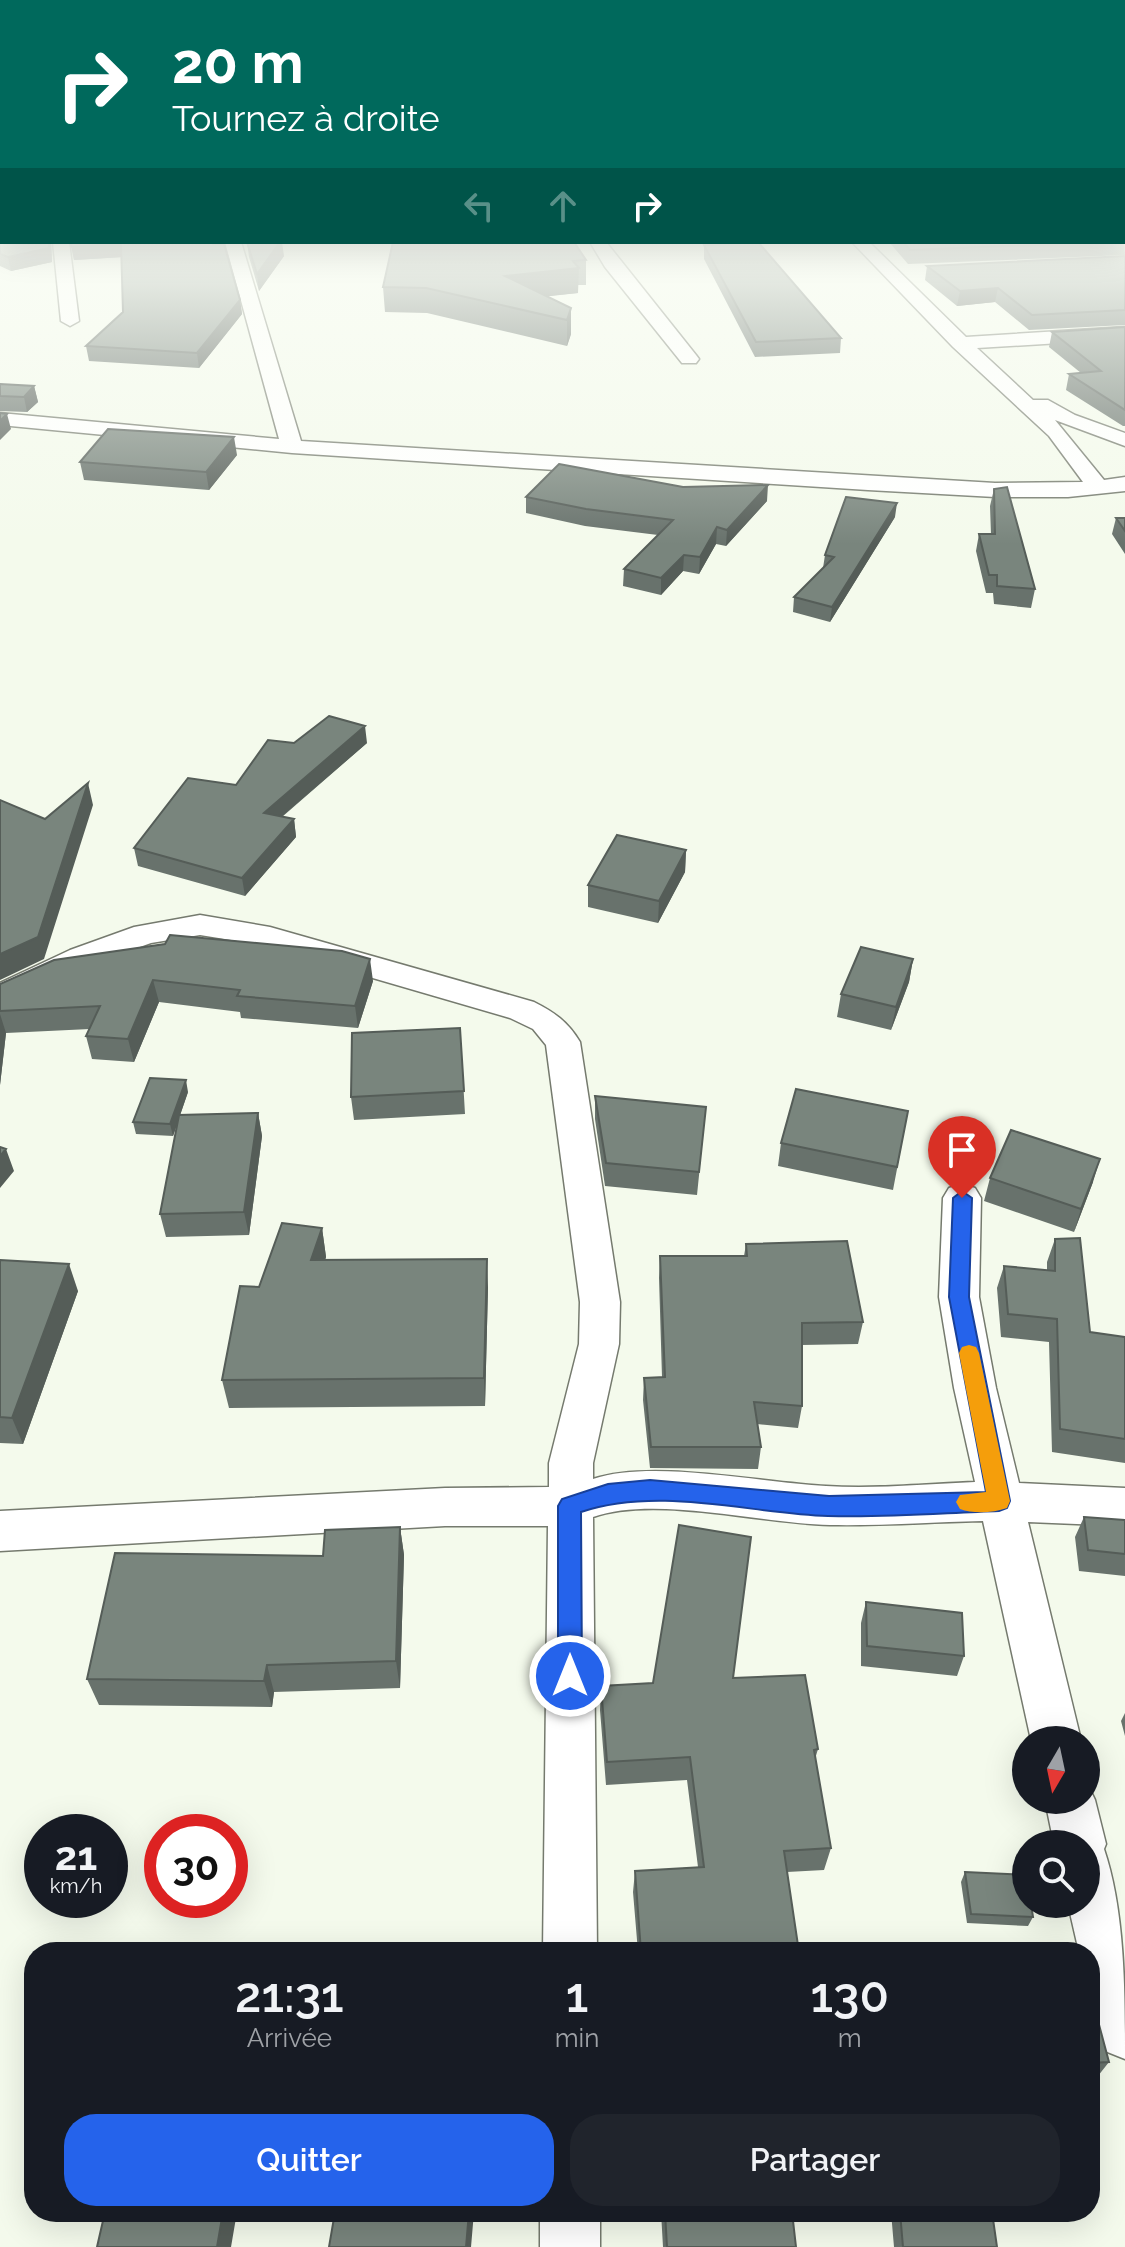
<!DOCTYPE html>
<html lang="fr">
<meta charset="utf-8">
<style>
body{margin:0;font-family:Raleway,sans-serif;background:#20242c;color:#f1f3f6;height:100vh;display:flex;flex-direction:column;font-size:30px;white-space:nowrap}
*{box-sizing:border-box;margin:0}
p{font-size:26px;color:#9ea1a6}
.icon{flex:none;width:44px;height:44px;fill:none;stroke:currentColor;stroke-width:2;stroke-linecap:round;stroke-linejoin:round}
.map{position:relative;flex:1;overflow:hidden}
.sheet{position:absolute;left:24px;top:1942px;width:1076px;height:280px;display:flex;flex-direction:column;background:#171b24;border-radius:32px;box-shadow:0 8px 32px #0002}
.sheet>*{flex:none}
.top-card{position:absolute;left:0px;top:0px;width:1126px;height:244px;box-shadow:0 8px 32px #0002;background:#00695c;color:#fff;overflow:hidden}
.needle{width:52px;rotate:189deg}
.fabs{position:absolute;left:1012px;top:1726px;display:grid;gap:16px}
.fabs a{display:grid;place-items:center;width:88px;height:88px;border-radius:50%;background:#171b24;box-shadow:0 8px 32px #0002;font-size:40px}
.speed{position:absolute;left:24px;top:1814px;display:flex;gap:16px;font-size:40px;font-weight:700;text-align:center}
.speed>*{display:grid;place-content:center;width:104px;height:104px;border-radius:50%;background:#171b24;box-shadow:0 8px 32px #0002;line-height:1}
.speed small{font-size:20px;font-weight:400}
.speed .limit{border:12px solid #d22;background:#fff;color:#111}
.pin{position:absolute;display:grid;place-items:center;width:68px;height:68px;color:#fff;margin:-82px -34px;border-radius:50% 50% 50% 0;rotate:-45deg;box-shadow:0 0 8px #0007}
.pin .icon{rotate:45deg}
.me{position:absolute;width:88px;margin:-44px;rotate:0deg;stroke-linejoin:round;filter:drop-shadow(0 0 6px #0008)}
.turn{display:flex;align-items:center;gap:28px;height:168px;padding:0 40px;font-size:36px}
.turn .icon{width:104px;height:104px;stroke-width:2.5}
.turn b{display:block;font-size:56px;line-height:68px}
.lanes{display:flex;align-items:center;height:76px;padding:0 40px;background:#0003;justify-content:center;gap:40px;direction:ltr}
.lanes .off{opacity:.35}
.eta{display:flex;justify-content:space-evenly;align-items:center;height:136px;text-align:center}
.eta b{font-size:48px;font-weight:600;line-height:56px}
.primary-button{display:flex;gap:16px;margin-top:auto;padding:16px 40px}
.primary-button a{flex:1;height:92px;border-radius:32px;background:#2563eb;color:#fff;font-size:32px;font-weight:600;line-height:92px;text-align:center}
.primary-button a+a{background:#20242c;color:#f1f3f6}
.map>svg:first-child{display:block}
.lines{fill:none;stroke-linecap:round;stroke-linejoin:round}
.street-casing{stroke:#757a6e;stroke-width:3}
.street{fill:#fff;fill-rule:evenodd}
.wall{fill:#68726c}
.shaded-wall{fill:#555d58}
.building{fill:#79857d;stroke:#555d58;stroke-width:2}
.route{fill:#2563eb;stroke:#184099;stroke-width:2}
.slow{fill:#f59e0b}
</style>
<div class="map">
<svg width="1125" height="2247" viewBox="0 0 1125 2247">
<rect width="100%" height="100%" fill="#f4faec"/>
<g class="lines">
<defs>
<path id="street" d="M53 242H69L79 321 70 326 61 321Z
M225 242H241L301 441 995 483 1083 482 1049 436 953 347 852 242H869L966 337 1125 327V339L977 348 1033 400H1048L1075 415 1125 433V446L1055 420 1104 480 1125 477V491L1068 497H995L868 490 292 453 0 425V413L279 439Z
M590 242H606L696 355 699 359 696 363H682L605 267Z
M200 915 270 927 534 1002C554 1012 568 1022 580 1042L620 1302 619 1344 593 1463V1479C653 1459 761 1483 826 1486 875 1489 926 1484 975 1482L954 1388 939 1297 943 1198 949 1188 962 1184 975 1188 981 1198 979 1297 996 1388 1019 1483 1125 1488V1526L1028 1522 1081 1740H1031L983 1521C932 1522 881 1526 830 1525 762 1524 656 1495 593 1517L597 1952H543L548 1526H445L0 1551V1511L445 1488 549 1487V1463L579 1344 580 1302 546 1045 533 1029 510 1018 256 944 200 935 151 943 92 964 0 1007V983L70 950 134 927Z
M1086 1781 1095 1800 1106 1844 1104 1849C1125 1911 1125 1991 1125 2059L1105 2051C1091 2017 1090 1988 1090 1952H1079L1068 1904H1086V1844H1054L1045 1800H1086Z
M540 2212H600V2247H540Z"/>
</defs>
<use href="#street" class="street-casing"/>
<use href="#street" class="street"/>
</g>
<path class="wall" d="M0 229 2 242H51L52 262 11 271 0 266Z
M1124 229 1125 255 908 264 889 242H1124Z
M70 242H213L240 300 242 314 199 368 89 361 86 346 123 312 122 257 74 260Z
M247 242 284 256 259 291 249 257Z
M393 242 586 260V285H578V293L547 296 571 308V334L567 346 427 313 385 312 383 287Z
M704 245 841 338 840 353 755 357 704 259Z
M1125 256V325L1029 330 995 302 957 306 925 280 927 266Z
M1125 327V426H1123L1066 390 1069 374 1081 373 1049 347 1052 332Z
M0 384 34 386 38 402 27 412 0 411Z
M237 455 209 490 84 480 80 462Z
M683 487 767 501 726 546 716 544 699 574 683 571 661 595 623 586 624 569 658 535 585 526 526 513V497Z
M994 489 1035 589 1031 608 994 604 993 593H986L976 551 979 534H991L990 506Z
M895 517 830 622 793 612 794 597 823 568 825 555Z
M1116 518 1125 531V554L1112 534Z
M294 743H367L282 817 294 819 296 837 245 896 138 866 134 848 236 785Z
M686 850 685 872 658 923 588 907V885Z
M913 959 909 982 891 1030 837 1017 841 994Z
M54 960 373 981 358 1028 241 1018 240 1012 159 1002 134 1062 92 1059 86 1036 90 1029 6 1033 0 1085V984Z
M460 1028 465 1114 354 1120 351 1097Z
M188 1092 180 1115 258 1113 262 1136 249 1235 166 1237 160 1214 177 1125 173 1136 136 1134 133 1122Z
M595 1096 706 1107 697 1195 605 1186 595 1119Z
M908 1111 893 1190 778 1166 781 1143Z
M990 1178 1093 1182 1074 1232 984 1201Z
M322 1228 326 1257 325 1260 488 1287 485 1406 229 1408 222 1380 259 1287Z
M1055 1239 1090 1332 1125 1337V1463L1052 1452 1049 1342 1001 1337 997 1288 1004 1266 1047 1270V1262Z
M746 1244 863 1322 858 1344 802 1345V1406L798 1428 757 1424 761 1447 758 1469 650 1468 643 1400 644 1378 662 1377 659 1278 660 1256H744Z
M0 1260 78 1291 23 1444 0 1443Z
M1084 1517 1125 1520V1576L1079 1571 1075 1537Z
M400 1527 404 1555 400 1688 274 1692 272 1707 99 1705 87 1679 323 1556Z
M866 1602 964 1656 957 1676 861 1666V1623Z
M733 1678 818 1749 815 1759 831 1848 824 1870 787 1872 799 1952H638L633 1892 635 1871 698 1867 687 1780 606 1785 600 1710 601 1686Z
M1125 1713V1736L1121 1721Z
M965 1872 1033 1917 1028 1926 967 1923 961 1882Z
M1090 1991 1109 2062 1094 2081H1090Z
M661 2212H792L796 2247H663Z
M891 2212H992L997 2247H894Z"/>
<path class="shaded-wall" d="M49 242H51L52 262 11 271 8 257Z
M280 242H282L284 256 259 291 257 274Z
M121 243 124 257 74 260 72 247Z
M579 268 578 293 505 301V276Z
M998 288 995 302 957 306 960 291Z
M240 300 242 314 199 368 197 353Z
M571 308V334L567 346V320Z
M34 386 38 402 27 412 24 397Z
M7 414 11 429 0 440V421Z
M234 437 237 455 209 490 206 472Z
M768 485 767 501 726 546 727 530Z
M897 503 895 517 830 622 832 607Z
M717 527 716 544 699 574 700 557Z
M684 555 683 571 661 595V578Z
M365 726 367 743 266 830 264 813Z
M88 783 93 805 44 959 0 980V954Z
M294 819 296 837 245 896 242 878Z
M686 850 685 872 658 923 659 901Z
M370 959 373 981 358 1028 355 1006Z
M913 959 909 982 891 1030 896 1007Z
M153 980 159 1002 134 1062 128 1039Z
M0 1014 6 1033 0 1085Z
M186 1080 188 1092 173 1136 170 1124Z
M258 1113 262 1136 249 1235 244 1212Z
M6 1149 14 1171 0 1188V1156Z
M1100 1159 1093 1182 1074 1232 1081 1209Z
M322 1228 326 1257 316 1288 311 1260Z
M487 1259 488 1287 485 1406 484 1378Z
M69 1264 78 1291 23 1444 12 1418Z
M400 1527 404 1555 400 1688 396 1661Z
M267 1665 274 1692 272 1707 264 1681Z
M223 2212H237L231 2247H217Z
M469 2212H474L471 2247H466Z"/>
<path class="building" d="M0 229H2V242H49V248L8 257 0 254Z
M70 242H212L213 244H224L240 300 197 353 86 346 123 312 121 243 72 247Z
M247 242H280L257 274Z
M393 242H574L586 260 573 261 579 268 505 276 571 308 567 320 426 288 383 287Z
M758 242 841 338 756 342 704 245Z
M903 242H1106L910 250Z
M1125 256V310L1032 315 998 288 960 291 927 266Z
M1125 327V410L1069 374 1101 371 1052 332Z
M0 384 34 386 24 397 0 396Z
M0 413 7 414 0 421Z
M108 429 234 437 206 472 80 462Z
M559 464 683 487 768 485 727 530 717 527 700 557 684 555 661 578 624 569 673 520 586 509 526 497Z
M1007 487 1035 589 997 586V575H989L979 534H995L994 489Z
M846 497 897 503 832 607 794 597 834 557 825 555Z
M1116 518H1125V531Z
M329 716 365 726 264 813 294 819 242 878 134 848 188 778 236 785 268 740 294 743Z
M88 783 38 937 0 954V800L45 819Z
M617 835 686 850 659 901 588 885Z
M170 935 342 951 370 959 355 1006 237 996 240 990 153 980 128 1039 86 1036 100 1006 0 1011V984L54 960 165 944Z
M861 947 913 959 896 1007 841 994Z
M460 1028 464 1091 351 1097 352 1033Z
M150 1078 186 1080 170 1124 133 1122Z
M796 1089 908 1111 897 1167 781 1143Z
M595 1096 706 1107 699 1172 606 1163Z
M258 1113 244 1212 160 1214 179 1115Z
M1011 1130 1100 1159 1081 1209 990 1178Z
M0 1147 6 1149 0 1156Z
M282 1223 322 1228 311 1260 487 1259 484 1378 222 1380 240 1286 259 1287Z
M1080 1238 1090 1332 1125 1337V1439L1060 1429 1057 1319 1008 1314 1004 1266 1055 1271V1239Z
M847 1241 863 1322 802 1323V1406L754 1402 761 1447H651L644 1378 665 1377 660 1256H747L746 1244Z
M0 1260 69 1264 12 1418 0 1417Z
M1084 1517 1125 1520V1554L1088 1550Z
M679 1525 751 1537 733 1678 805 1675 818 1749 814 1750 831 1848 784 1851 799 1952H641L635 1871 704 1867 690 1757 607 1762 601 1686 653 1683Z
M400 1527 396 1661 267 1665 264 1681 87 1679 115 1553 323 1556 325 1530Z
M866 1602 962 1613 964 1656 867 1646Z
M965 1872 1026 1875V1904H1031L1033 1917 971 1914Z
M1090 1991 1109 2062 1090 2063Z
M105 2212H223L217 2247H97Z
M335 2212H469L466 2247H329Z
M665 2212H792L796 2247H667Z
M900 2212H992L997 2247H903Z"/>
<linearGradient id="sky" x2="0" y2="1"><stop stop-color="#70c6e1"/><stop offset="0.42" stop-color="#fafdf6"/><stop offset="1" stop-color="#fafdf6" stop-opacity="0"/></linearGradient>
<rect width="1125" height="544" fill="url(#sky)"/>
<path class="route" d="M962 1191 972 1198 969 1297 1010 1501 1007 1508 999 1511C942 1513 885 1518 828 1516 747 1513 660 1486 581 1512L582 1676 579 1684 570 1688 561 1684 558 1676V1506L562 1499 608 1484 650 1480 829 1496 986 1492 949 1297 953 1198Z"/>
<path class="slow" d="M969 1345 976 1347 979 1353 1010 1501 1007 1508C993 1513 973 1514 960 1509L956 1502 960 1495 986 1492 959 1353 962 1347Z"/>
</svg>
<div class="fabs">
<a><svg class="needle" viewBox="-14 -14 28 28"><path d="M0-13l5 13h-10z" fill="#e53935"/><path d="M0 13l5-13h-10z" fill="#9ea1a6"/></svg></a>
<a><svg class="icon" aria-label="search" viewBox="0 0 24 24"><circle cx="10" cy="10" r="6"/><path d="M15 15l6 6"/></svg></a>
</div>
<div class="speed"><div>21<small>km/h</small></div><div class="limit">30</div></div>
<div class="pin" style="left:962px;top:1198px;background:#d93025"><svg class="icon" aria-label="arrive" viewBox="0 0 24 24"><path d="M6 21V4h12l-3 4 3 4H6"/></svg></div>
<svg class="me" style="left:570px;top:1676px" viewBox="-20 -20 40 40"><circle r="17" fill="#2563eb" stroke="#fff" stroke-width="3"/><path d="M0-11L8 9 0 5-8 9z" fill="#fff"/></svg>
<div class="top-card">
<div class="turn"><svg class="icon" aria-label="right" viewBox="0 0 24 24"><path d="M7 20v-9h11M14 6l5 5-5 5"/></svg><div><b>20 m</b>Tournez à droite</div></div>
<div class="lanes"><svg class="icon off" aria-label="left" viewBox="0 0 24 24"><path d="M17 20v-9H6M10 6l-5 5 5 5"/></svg><svg class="icon off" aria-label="ahead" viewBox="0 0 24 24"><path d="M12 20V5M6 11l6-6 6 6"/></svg><svg class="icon" aria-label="right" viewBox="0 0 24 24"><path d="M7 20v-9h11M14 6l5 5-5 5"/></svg></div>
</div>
<section class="sheet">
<div class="eta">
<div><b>21:31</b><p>Arrivée</p></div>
<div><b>1</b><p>min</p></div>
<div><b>130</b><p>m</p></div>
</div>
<div class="primary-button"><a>Quitter</a><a>Partager</a></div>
</section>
</div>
